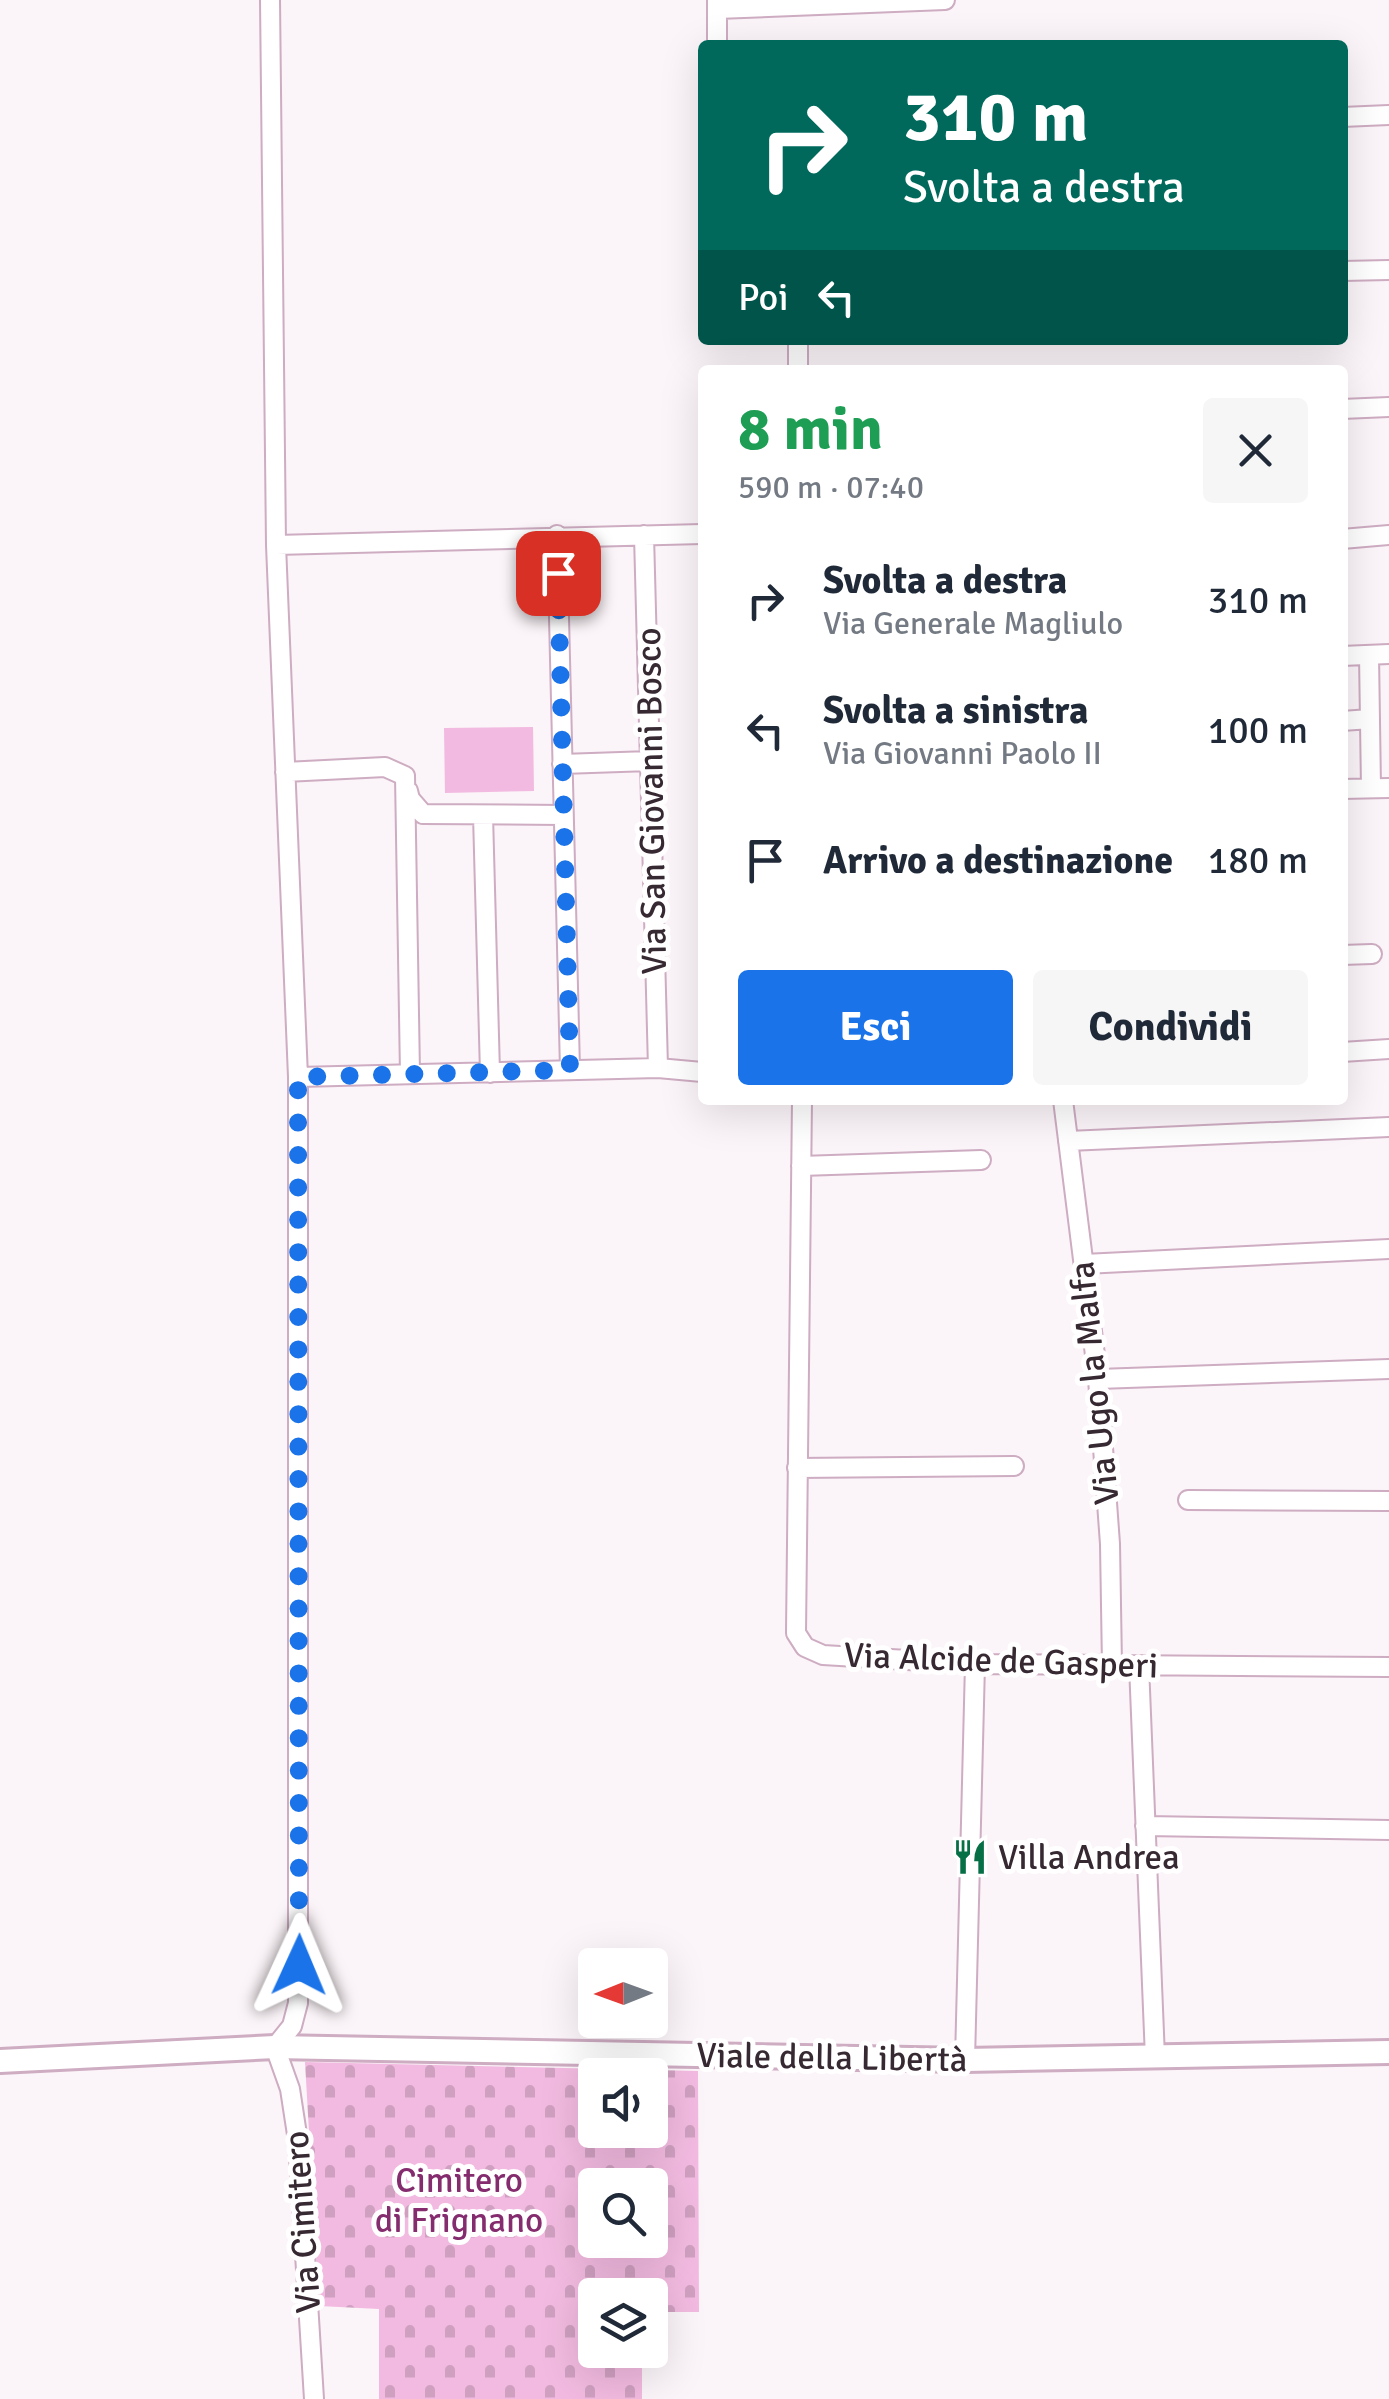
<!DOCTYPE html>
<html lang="it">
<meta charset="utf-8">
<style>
body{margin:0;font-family:Signika,sans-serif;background:#f6f6f7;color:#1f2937;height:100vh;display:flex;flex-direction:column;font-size:38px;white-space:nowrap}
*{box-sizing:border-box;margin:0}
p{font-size:32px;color:#747a83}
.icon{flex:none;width:55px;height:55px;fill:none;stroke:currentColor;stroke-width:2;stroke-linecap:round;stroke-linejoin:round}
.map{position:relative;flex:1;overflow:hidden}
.drawer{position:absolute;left:698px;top:365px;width:650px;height:740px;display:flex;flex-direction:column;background:#fff;border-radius:10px;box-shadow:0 10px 40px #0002}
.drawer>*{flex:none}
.guide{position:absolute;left:698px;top:40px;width:650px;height:305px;border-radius:10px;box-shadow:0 10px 40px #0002;background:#00695c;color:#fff;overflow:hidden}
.needle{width:65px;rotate:269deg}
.controls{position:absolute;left:578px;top:1948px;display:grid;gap:20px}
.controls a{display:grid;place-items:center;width:90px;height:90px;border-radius:10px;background:#fff;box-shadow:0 10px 40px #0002;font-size:50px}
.pin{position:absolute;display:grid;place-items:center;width:85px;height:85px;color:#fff;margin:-42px;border-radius:20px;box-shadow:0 5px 15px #0006}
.me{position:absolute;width:110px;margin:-55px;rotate:1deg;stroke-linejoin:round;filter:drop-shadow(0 0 8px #0008)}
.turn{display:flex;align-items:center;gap:35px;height:210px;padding:0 40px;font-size:45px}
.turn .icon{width:130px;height:130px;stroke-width:2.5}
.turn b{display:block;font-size:70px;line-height:85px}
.then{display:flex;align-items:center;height:95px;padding:0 40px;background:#0003;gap:20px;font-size:38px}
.round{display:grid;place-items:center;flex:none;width:105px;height:105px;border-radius:10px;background:#f6f6f7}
.head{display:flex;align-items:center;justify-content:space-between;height:170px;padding:0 40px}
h1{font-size:60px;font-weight:700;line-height:75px;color:#1e9e55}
.primary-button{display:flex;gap:20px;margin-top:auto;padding:20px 40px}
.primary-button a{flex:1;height:115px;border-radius:10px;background:#1a73e8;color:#fff;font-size:40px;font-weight:700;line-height:115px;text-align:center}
.primary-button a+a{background:#f6f6f7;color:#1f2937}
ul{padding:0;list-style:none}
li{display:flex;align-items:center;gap:30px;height:130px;padding:0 40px}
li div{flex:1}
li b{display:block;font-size:38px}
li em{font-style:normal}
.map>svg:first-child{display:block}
.cemetery{fill:url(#cemetery-stones);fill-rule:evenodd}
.garden{fill:#f2bae0}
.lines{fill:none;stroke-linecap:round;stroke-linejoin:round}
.minor-casing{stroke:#ceacc2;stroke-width:22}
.tertiary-casing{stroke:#ceacc2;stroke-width:28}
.minor{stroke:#fff;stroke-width:18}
.tertiary{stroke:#fff;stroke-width:22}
.route{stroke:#1a73e8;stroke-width:18;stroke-dasharray:0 32.4}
.labels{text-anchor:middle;stroke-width:10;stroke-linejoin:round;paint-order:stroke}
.street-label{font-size:35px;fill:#372932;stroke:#fff}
.poi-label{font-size:35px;fill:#372932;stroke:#fff;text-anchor:start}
.park-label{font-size:35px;fill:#842c6e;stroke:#fff}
</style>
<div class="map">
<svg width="1389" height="2399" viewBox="0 0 1389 2399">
<defs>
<pattern id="cemetery-stones" width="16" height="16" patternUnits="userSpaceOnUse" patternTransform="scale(2.5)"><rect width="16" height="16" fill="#f2bae0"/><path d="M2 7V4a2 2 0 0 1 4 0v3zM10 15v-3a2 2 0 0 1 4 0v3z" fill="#d0a0c1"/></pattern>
</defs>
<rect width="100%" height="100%" fill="#fbf4f8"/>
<path class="cemetery" d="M305 2062 698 2071 699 2312H650V2295H595V2350H642V2399H379V2309L319 2306ZM595 2075H650V2130H595ZM595 2185H650V2240H595Z"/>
<path class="garden" d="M533 727 534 791 445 793 444 728Z"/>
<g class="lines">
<defs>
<path id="minor" d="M270 0 276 545 298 1077V2003L292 2026 275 2047 290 2089 298 2141 314 2399
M717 1V45
M717 9 945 0
M1342 117 1389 115
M1342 271 1389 270
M798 340V370
M1342 409 1389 407
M557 535 570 1070
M644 535 658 1068
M1342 539 1389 535
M276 545 702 534
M1369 655 1371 788
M1342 656 1389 654
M1342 721 1370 719
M562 764 650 761
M285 772 385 767 405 776
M405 776 410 1074
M1342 789 1389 788
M408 791 410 799 423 814 563 815
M483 815 490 1073
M1342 955 1372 954
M1342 1052 1389 1049
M298 1077 658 1068 702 1072
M802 1100 796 1633 805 1647 823 1655 975 1664 1389 1667
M1063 1100 1098 1379 1110 1544 1112 1666
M1068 1141 1389 1127
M801 1166 981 1160
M1084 1264 1389 1249
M1098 1379 1389 1369
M797 1468 1014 1466
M1188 1500 1389 1501
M1139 1665 1155 2058
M1145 1826 1389 1830
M965 2060 975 1664"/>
<path id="tertiary" d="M0 2061 275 2047 965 2060 1389 2052"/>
</defs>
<use href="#minor" class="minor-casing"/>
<use href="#tertiary" class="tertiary-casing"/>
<use href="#minor" class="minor"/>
<use href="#tertiary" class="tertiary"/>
</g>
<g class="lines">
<path class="route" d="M299 1965 298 1077 570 1070 558 573"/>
</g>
<defs>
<symbol id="restaurant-bare" viewBox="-9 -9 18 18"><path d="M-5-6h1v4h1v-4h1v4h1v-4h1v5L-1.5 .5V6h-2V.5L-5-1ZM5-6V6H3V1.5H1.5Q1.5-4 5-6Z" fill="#076f46" stroke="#fff" stroke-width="2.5" paint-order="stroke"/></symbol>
</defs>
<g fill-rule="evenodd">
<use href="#restaurant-bare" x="945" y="1832" width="50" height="50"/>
</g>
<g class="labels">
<g class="street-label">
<text transform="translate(651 801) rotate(-91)" y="12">Via San Giovanni Bosco</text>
<text transform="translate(1094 1383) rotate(-96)" y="12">Via Ugo la Malfa</text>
<text transform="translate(1001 1660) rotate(2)" y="12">Via Alcide de Gasperi</text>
<text transform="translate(832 2057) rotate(1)" y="12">Viale della Libertà</text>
<text transform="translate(302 2222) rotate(-94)" y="12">Via Cimitero</text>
</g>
<g class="poi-label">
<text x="998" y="1869">Villa Andrea</text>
</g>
<g class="park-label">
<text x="459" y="2192">Cimitero<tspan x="459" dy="40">di Frignano</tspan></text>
</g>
</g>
</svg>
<div class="controls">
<a><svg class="needle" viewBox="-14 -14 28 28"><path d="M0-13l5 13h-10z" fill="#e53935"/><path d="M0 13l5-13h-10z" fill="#747a83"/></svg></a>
<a><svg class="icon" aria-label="sound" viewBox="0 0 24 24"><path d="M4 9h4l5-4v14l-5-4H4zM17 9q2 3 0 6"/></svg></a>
<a><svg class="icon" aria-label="search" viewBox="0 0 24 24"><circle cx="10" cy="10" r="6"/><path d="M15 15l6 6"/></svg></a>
<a><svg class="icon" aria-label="layers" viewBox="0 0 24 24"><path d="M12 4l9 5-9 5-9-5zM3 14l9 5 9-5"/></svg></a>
</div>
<div class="pin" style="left:558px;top:573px;background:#d93025"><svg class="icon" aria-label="arrive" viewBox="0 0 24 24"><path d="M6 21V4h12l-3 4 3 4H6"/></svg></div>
<svg class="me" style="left:299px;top:1965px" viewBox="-20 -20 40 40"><path d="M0-17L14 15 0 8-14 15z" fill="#1a73e8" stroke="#fff" stroke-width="4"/></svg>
<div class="guide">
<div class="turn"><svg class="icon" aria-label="right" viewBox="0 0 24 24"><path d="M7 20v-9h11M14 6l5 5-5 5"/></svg><div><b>310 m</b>Svolta a destra</div></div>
<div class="then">Poi<svg class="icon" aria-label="left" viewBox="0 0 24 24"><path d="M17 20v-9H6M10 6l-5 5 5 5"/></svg></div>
</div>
<section class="drawer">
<div class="head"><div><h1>8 min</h1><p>590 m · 07:40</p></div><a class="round"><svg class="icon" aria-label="close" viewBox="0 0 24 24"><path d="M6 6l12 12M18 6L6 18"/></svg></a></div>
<ul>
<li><svg class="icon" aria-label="right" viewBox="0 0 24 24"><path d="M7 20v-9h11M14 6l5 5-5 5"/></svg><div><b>Svolta a destra</b><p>Via Generale Magliulo</p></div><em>310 m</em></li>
<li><svg class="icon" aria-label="left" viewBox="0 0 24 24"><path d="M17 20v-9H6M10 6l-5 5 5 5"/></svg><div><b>Svolta a sinistra</b><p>Via Giovanni Paolo II</p></div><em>100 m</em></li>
<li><svg class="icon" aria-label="arrive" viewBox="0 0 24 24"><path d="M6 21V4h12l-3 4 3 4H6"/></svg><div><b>Arrivo a destinazione</b></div><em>180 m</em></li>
</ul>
<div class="primary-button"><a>Esci</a><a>Condividi</a></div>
</section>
</div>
